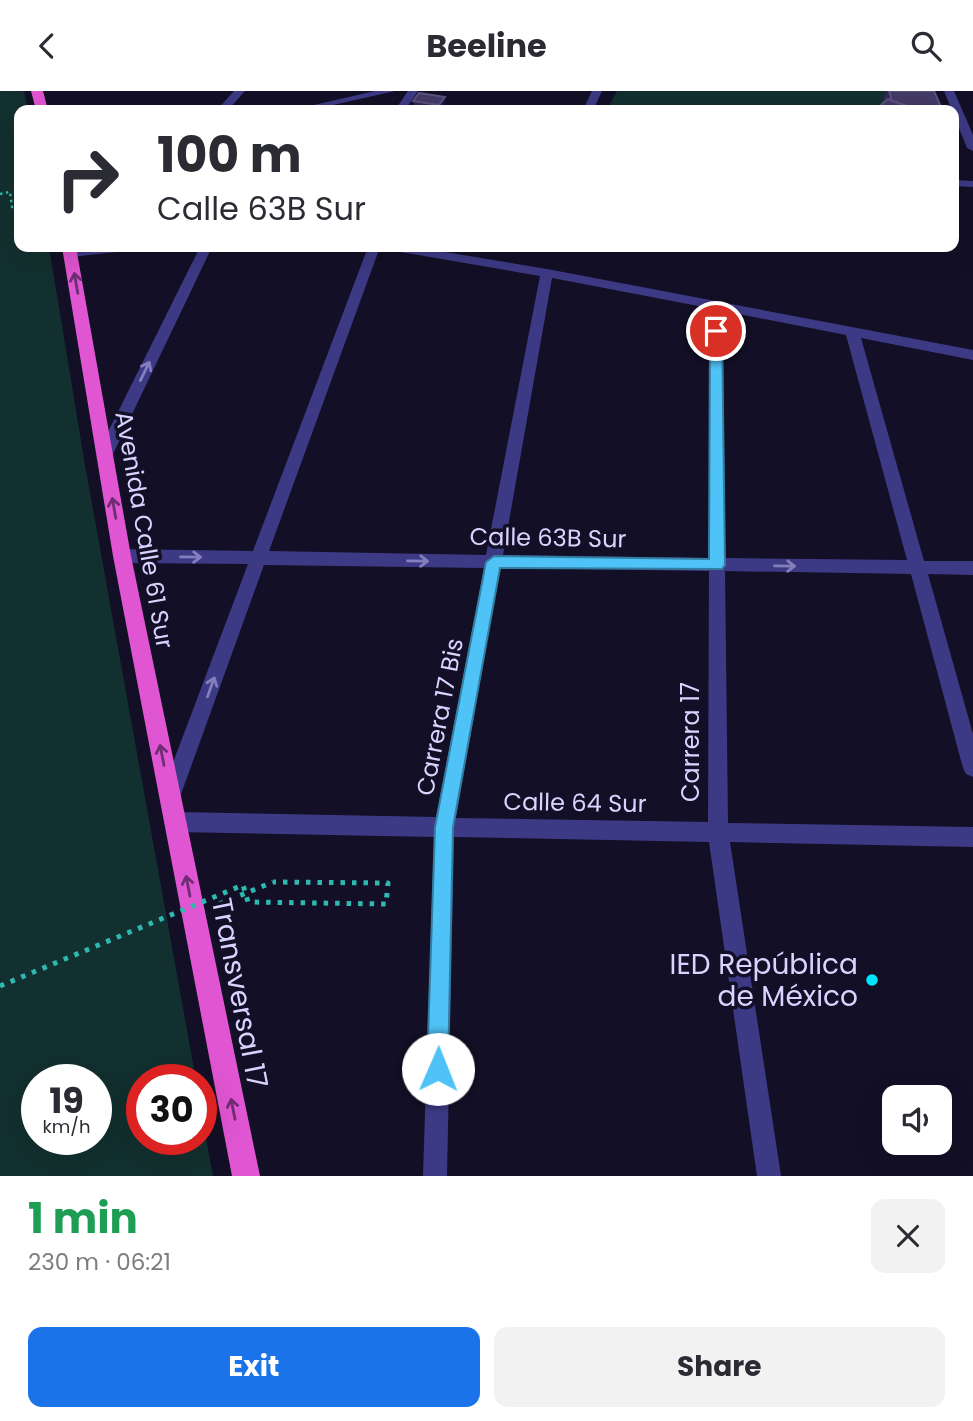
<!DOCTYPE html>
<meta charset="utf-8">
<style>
body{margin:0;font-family:Poppins,sans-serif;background:#f2f2f3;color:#2b2b33;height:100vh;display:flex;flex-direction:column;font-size:26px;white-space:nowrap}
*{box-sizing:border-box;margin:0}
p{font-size:23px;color:#7c7c81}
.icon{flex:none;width:38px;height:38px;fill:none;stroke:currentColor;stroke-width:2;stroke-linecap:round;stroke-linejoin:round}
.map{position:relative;height:1085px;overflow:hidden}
.drawer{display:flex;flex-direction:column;background:#fff;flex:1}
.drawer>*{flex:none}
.guide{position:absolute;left:14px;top:14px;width:945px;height:147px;border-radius:14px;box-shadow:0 7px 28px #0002;background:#fff;color:#2b2b33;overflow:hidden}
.fabs{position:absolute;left:882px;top:994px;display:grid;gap:14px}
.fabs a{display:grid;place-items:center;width:70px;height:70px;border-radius:14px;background:#fff;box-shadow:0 7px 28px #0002;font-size:35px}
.speed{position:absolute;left:21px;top:973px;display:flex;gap:14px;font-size:35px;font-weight:700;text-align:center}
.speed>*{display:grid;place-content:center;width:91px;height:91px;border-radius:50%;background:#fff;box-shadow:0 7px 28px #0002;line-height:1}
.speed small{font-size:18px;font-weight:400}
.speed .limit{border:10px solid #d22;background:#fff;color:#111}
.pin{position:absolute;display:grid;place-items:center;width:60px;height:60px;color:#fff;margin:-30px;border:4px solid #fff;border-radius:50%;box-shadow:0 2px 7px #0007}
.me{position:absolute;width:77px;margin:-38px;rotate:1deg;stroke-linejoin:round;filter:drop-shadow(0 0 5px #0008)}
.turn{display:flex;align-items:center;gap:24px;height:147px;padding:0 28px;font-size:32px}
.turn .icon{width:91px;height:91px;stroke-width:2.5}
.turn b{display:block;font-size:49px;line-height:60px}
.round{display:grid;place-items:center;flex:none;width:74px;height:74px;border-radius:14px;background:#f2f2f3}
.summary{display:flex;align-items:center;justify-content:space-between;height:119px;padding:0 28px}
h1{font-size:42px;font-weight:700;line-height:52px;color:#1e9e55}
.primary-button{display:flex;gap:14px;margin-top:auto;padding:14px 28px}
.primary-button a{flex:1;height:80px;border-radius:14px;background:#1a73e8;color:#fff;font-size:28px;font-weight:700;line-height:80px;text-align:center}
.primary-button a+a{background:#f2f2f3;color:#2b2b33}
header{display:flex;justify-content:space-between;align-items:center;height:91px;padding:0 28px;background:#fff;font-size:32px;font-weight:700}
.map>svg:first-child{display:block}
.green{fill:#12302f;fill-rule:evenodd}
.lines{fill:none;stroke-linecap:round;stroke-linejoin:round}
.path-far1{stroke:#2fb8b0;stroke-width:2.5;stroke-dasharray:2.5 3.5;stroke-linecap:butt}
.path{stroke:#2fb8b0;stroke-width:5;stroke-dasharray:4.5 7;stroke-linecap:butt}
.minor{fill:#3d3a85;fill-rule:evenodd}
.trunk{fill:#e055d1;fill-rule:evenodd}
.path-bridge{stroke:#2fb8b0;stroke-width:5;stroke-dasharray:4.5 7;stroke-linecap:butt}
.wall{fill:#312854}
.shaded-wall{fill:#1d163a}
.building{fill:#433a66;stroke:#5a527e;stroke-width:2}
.oneway{stroke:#6f2e73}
.oneway2{stroke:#837fbc}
.route{fill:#4fc3f7;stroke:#337fa1;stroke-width:2}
.poi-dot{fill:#00e5ff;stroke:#130f26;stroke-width:2.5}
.labels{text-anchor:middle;stroke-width:7;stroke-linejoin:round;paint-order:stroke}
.street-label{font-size:24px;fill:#d9d4ff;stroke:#130f26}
.near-poi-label{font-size:28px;fill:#d9d4ff;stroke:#130f26;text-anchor:end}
.near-street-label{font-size:28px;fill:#d9d4ff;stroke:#130f26}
</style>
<header><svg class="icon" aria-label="back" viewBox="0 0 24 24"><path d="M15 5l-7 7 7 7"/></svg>Beeline<svg class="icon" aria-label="search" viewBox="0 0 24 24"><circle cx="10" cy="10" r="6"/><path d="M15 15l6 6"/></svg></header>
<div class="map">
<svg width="973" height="1085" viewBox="0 0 973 1085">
<rect width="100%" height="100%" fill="#130f26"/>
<path class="green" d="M0 0H24L28 19H19V156H49L85 374 196 989H142V1048H201V1020L213 1085H0ZM37 989H96V1048H37Z
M617 0H931L938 19H607Z"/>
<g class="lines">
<path class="path-far1" d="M0 103 10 101 12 116 19 114"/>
<path class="path" d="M219 813 273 791"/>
<path class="minor" d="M234 0H245L228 19H217Z
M375 0H395L311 19H292Z
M408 0H418L405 19H395Z
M592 0H602L593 19H583Z
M944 0H954L973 44V60L967 57Z
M954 89 973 90V96L954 95Z
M94 156H131L125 160 71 166 65 162 71 158Z
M200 156H212L113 363 110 367H100L97 363Z
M368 156H380L269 460 486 464 540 185 395 160 389 156H415L547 178 973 259V269L861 247 924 470H973V484L928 483 973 643V686L966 683 963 677 911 483 725 480 728 732 973 736V756L730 751 781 1085H757L709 751 454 746 447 1085H423L434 746 175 741 168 738 165 731 168 724 175 721 436 726 484 477 264 474 180 706 177 713 170 715 163 713 160 706 248 473 122 472 116 470 114 465 116 460 122 458 253 460ZM552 187 709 217V467L503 464ZM723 220 846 244 907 469 725 467ZM500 477 709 480 708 731 456 727Z"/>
<path class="trunk" d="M31 0H43L48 19H36Z
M62 156H76L131 465 260 1085H232L113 465Z"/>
<path class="path-bridge" d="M0 895 243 794 248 811 386 813 388 792 273 791"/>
</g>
<path class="wall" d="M886 0H934L942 18 875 19 884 12 883 8Z
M413 10 445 12 440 19H431L414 16Z"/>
<path class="shaded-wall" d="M445 6V12L439 19V14Z"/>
<path class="building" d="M889 0H934L942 18 918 19 892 10Z
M419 2 445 6 439 14 413 10Z
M888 8 918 19H875Z"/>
<defs><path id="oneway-shaft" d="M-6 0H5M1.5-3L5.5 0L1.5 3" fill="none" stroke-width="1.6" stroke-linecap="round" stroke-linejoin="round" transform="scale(1.75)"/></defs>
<g class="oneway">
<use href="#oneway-shaft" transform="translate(76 192) rotate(-100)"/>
<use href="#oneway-shaft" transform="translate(114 417) rotate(-100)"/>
<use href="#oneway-shaft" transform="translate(162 664) rotate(-101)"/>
<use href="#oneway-shaft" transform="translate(188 795) rotate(-101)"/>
<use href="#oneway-shaft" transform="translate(233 1018) rotate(-101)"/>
</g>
<g class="oneway2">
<use href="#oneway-shaft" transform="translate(145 280) rotate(-64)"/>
<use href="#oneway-shaft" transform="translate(191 466) rotate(1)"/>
<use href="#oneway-shaft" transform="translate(418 470) rotate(1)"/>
<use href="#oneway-shaft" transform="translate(785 475) rotate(1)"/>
<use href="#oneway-shaft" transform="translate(211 596) rotate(-70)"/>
</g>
<path class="route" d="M716 236 722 240 725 474 722 478 500 477 453 736 448 978 445 985 438 988 430 985 427 978 435 736 486 471 494 465 709 468 710 240Z"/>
<circle class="poi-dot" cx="872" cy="889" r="7"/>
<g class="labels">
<g class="street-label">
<text transform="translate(144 439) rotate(80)" y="8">Avenida Calle 61 Sur</text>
<text transform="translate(548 447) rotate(1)" y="8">Calle 63B Sur</text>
<text transform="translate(440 626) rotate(-79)" y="8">Carrera 17 Bis</text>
<text transform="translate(691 651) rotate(-90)" y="8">Carrera 17</text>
<text transform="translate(575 712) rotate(1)" y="8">Calle 64 Sur</text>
</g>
<g class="near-poi-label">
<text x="858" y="883">IED República<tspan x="858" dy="32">de México</tspan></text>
</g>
<g class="near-street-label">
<text transform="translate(240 902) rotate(79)" y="10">Transversal 17</text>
</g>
</g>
</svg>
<div class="fabs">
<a><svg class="icon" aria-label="sound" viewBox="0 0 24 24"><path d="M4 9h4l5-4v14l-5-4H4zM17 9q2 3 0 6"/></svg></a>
</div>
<div class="speed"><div>19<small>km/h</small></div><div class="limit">30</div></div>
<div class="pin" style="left:716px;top:240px;background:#d93025"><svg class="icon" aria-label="arrive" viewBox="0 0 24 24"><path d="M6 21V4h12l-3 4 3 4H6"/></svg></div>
<svg class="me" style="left:438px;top:978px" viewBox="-20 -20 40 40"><circle r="19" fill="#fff"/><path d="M0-13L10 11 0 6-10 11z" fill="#4fc3f7"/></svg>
<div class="guide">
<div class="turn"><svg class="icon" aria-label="right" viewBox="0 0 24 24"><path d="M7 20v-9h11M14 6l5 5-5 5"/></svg><div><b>100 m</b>Calle 63B Sur</div></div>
</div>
</div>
<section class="drawer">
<div class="summary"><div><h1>1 min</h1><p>230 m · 06:21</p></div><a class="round"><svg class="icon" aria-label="close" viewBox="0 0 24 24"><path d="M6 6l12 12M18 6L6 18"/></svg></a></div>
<div class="primary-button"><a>Exit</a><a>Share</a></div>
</section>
